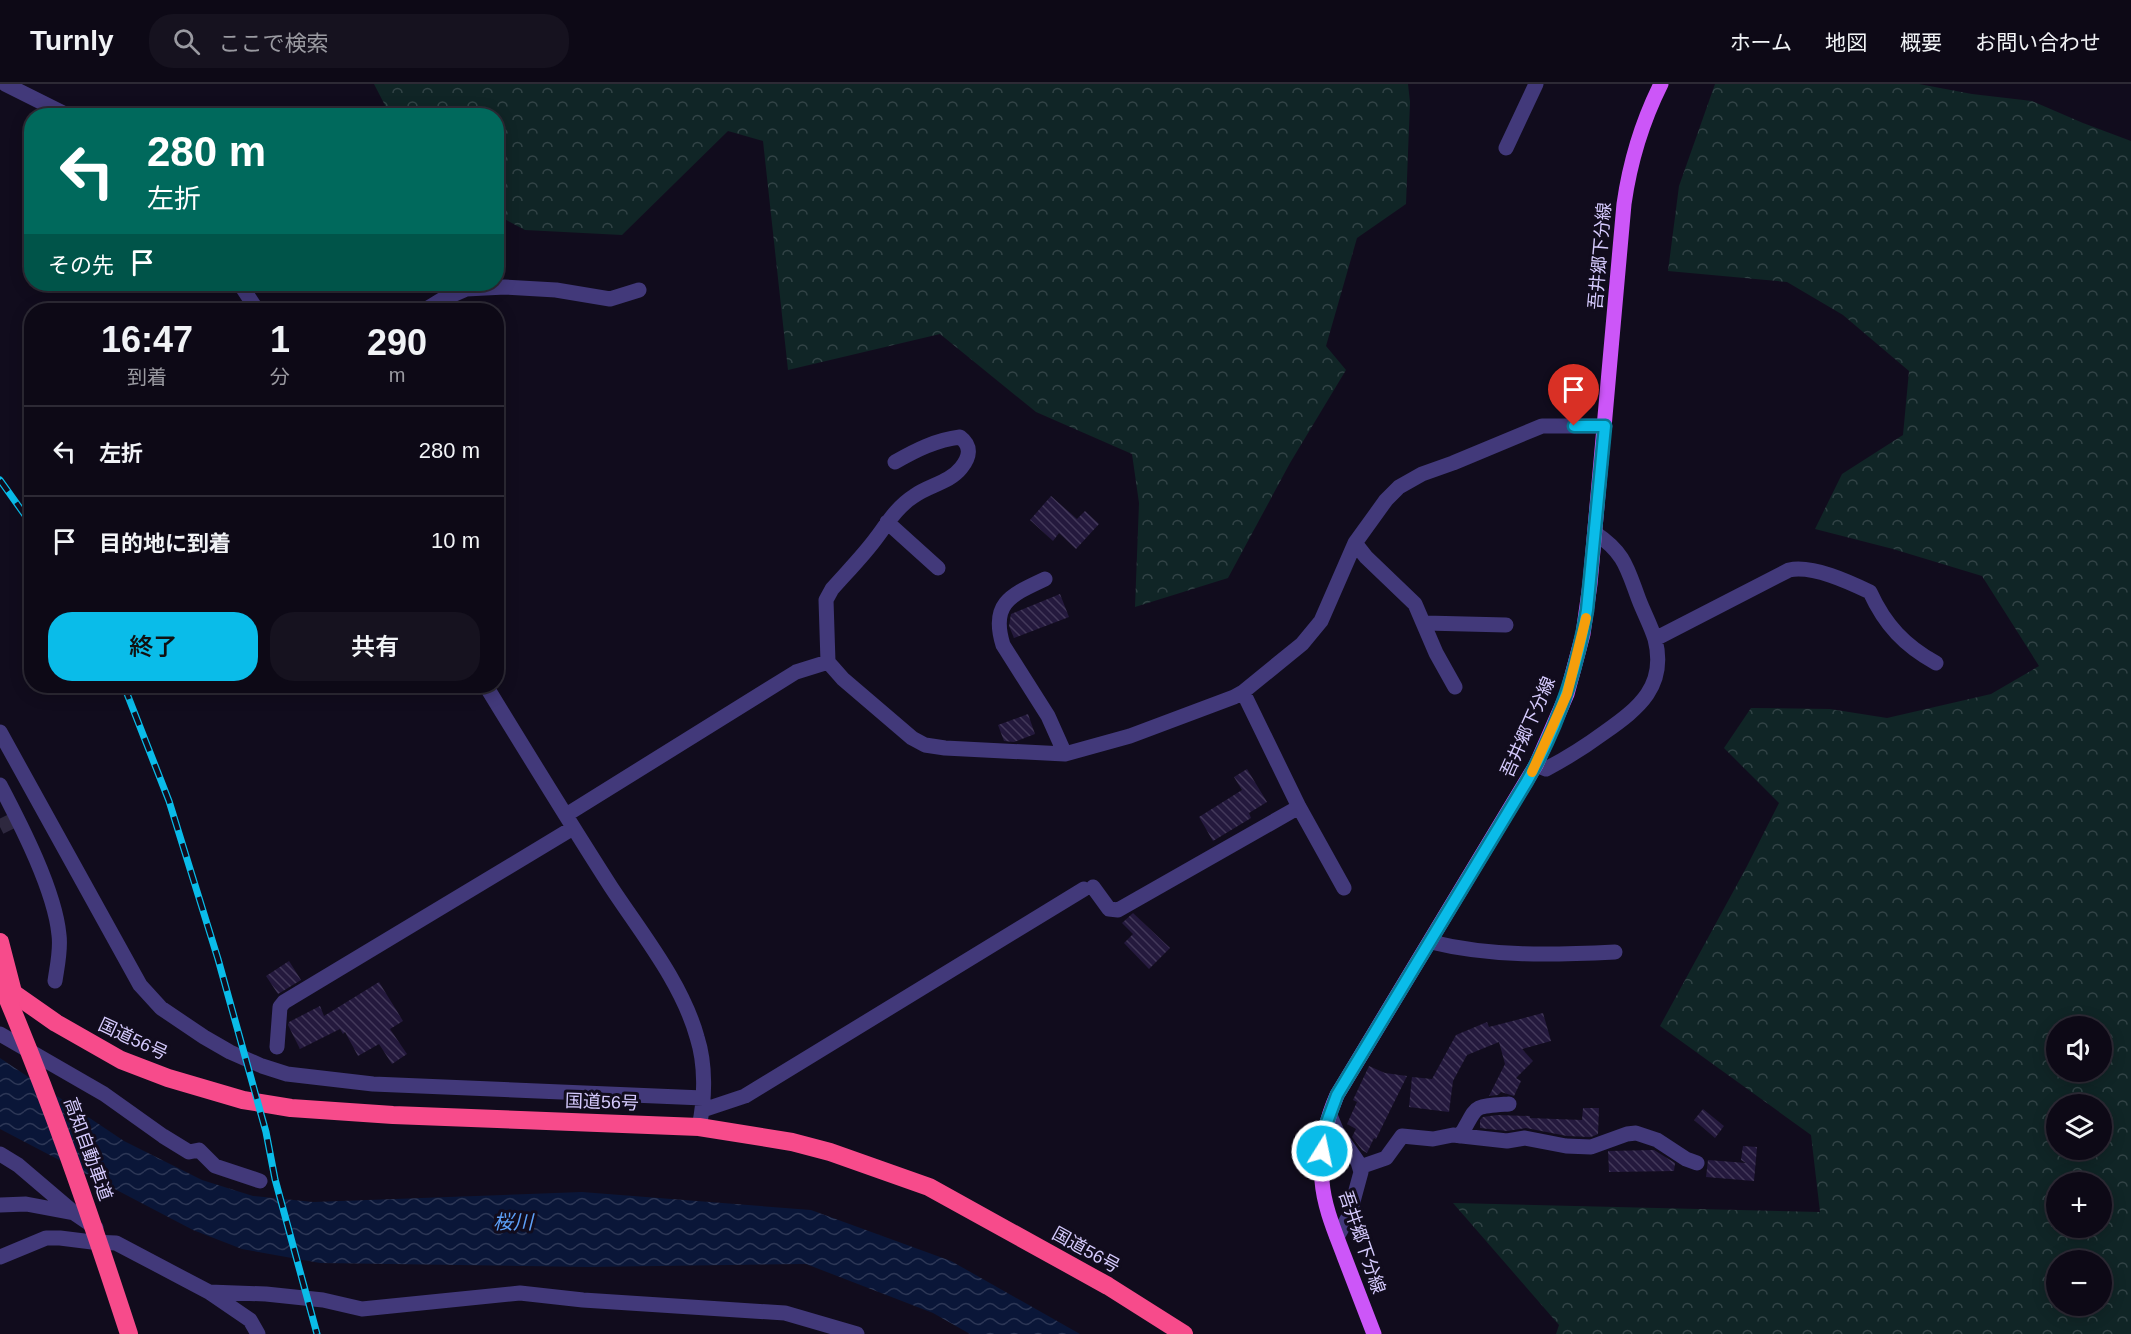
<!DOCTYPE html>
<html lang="ja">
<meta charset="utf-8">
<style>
body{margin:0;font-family:Helvetica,"Noto Sans JP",sans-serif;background:#16121f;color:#f1f3f6;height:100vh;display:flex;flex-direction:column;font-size:22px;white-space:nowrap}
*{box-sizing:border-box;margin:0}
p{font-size:20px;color:#9a9aa1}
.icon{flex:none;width:33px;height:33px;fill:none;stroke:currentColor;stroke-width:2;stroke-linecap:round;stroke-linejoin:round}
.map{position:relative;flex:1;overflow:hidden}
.panel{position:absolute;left:24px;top:219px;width:480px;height:390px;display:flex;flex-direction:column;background:#0d0916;border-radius:24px;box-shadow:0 3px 15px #0003,0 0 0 2px #2d2a35}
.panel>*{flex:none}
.banner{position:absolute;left:24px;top:24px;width:480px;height:183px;border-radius:24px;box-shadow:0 3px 15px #0003,0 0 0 2px #2d2a35;background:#00695c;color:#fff;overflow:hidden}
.tools{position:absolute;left:2046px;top:932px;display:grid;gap:12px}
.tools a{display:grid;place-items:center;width:66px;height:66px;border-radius:50%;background:#0d0916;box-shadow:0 3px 15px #0003,0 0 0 2px #2d2a35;font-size:30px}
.pin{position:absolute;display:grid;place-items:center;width:51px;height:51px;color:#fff;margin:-62px -26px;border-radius:50% 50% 50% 0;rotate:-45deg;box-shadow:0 0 6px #0007}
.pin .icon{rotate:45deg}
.me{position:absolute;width:66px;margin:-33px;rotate:10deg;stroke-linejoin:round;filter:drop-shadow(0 0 4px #0008)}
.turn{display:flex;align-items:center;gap:21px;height:126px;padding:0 24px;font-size:27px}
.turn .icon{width:78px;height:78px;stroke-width:2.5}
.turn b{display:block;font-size:42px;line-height:51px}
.then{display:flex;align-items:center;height:57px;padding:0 24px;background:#0003;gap:12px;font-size:22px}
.eta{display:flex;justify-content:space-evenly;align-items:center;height:102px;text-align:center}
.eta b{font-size:36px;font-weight:600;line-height:42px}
.action{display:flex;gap:12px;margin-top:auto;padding:12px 24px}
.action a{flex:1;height:69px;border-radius:24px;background:#0abce9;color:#111;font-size:24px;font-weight:600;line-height:69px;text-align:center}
.action a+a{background:#16121f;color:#f1f3f6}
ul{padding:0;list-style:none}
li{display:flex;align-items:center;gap:18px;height:90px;padding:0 24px;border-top:2px solid #2d2a35}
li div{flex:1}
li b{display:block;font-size:22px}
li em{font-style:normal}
header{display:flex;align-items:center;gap:36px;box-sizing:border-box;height:84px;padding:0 30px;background:#0d0916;border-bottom:2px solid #2d2a35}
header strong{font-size:28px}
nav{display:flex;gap:33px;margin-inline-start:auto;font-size:21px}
.search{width:420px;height:54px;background:#16121f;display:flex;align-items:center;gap:15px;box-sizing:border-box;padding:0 21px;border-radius:24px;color:#9a9aa1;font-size:22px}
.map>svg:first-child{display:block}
.forest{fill:url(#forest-crowns);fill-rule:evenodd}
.water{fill:url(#water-waves)}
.building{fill:url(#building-back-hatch)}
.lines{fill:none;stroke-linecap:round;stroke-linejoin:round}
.minor-tunnel{stroke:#2e283f;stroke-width:15;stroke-dasharray:15 8;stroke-linecap:butt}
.minor{stroke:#42397a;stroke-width:15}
.major{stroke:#cc56f8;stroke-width:15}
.highway{stroke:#f74b8b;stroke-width:18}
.rail-casing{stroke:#0abce9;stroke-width:7}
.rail{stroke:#110c1d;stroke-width:4.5;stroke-dasharray:14;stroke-linecap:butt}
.highway-bridge{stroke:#f74b8b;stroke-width:18}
.route-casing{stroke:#067a97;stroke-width:15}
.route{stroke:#0abce9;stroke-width:10}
.slow{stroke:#f59e0b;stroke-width:10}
.labels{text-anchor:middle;stroke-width:6;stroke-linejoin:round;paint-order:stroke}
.street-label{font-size:18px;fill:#d5cafd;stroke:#110c1d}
.water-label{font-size:20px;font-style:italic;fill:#5da0f8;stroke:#110c1d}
</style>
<header>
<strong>Turnly</strong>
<div class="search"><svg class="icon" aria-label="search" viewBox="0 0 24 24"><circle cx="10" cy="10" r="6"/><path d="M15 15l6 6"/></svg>ここで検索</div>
<nav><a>ホーム</a><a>地図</a><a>概要</a><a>お問い合わせ</a></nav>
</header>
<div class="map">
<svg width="2131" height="1250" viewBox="0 0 2131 1250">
<defs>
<pattern id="forest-crowns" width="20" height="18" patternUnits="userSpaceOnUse" patternTransform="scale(1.5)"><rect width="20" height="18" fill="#102526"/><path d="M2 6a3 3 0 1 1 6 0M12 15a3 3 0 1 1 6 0" fill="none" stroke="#324346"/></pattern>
<pattern id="water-waves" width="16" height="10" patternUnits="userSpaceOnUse" patternTransform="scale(1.5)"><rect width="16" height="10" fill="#0a1638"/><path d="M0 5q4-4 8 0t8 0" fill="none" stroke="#2d3756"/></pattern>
<pattern id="building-back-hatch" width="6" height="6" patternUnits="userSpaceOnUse" patternTransform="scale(1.5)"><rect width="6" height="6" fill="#24193d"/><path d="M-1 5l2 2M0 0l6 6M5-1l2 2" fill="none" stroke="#43395a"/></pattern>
</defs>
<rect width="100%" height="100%" fill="#110c1d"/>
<path class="forest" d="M374 0H1408L1410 18 1406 120 1357 154 1326 262 1346 286 1290 379 1228 494 1135 523 1139 419 1132 370 1036 328 940 250 788 286 763 57 728 47 622 151 525 146 497 131 496 32 390 31Z
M1715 0H1919L1972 10 2032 17 2083 39 2131 57V1250H1556L1559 1241 1453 1119 1820 1128 1811 1051 1660 942 1746 784 1779 719 1724 664 1751 624 1830 625 1887 634 1991 610 2039 582 1982 492 1893 465 1815 445 1842 390 1903 351 1909 287 1843 231 1787 198 1668 187 1679 102ZM2056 942H2102V987H2056ZM2056 1020H2102V1065H2056ZM2056 1098H2102V1143H2056ZM2056 1176H2102V1221H2056Z"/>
<path class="water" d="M0 974 124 1057 202 1096 253 1112 313 1118 582 1108 811 1126 951 1177 1080 1250H970L933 1229 806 1180 588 1183 320 1179 242 1165 193 1146 0 1045Z"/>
<path class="building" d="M1051 412 1077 435 1085 427 1099 440 1076 465 1059 449 1053 457 1030 436Z
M1060 510 1069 533 1014 554 1009 542 1011 530Z
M1028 630 1035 650 1014 658 1004 657 998 641Z
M1247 685 1267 718 1249 729 1251 734 1213 757 1199 733 1242 706 1234 693Z
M1133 829 1170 864 1149 885 1124 859 1133 850 1122 839Z
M289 877 301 896 278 910 266 892Z
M379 898 403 937 390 945 407 970 392 980 379 960 358 972 345 948 343 950 340 945 300 965 288 941 289 938 320 922 324 932Z
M1543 929 1551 957 1522 965 1533 977 1516 994 1521 997 1514 1012 1501 1008 1498 1011 1489 1012 1505 980 1499 958 1467 971 1453 997 1449 1028 1409 1023 1412 993 1432 995 1456 951 1487 938 1489 943Z
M1369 982 1385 989 1407 992 1376 1055 1374 1054 1367 1069 1362 1066 1352 1053 1356 1045 1347 1040 1357 1018 1353 1016Z
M1583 1024H1599L1598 1050 1591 1053 1567 1052 1526 1044 1507 1047 1480 1044V1036L1483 1033 1497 1031 1530 1032V1034L1582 1036Z
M1703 1025 1724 1042 1715 1054 1694 1036Z
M1743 1062 1757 1063 1754 1097 1706 1093 1708 1076 1746 1079 1741 1076Z
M1654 1066 1675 1079 1674 1087 1609 1088 1608 1067Z"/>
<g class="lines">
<path class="minor-tunnel" d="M0 743 12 737"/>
<path class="minor" d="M5 0 69 32
M1506 64 1536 0
M240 200 257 226
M425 226 443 215 466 205 505 203 556 206 610 215 639 206
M895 378C916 366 936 356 960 353 972 362 970 373 961 384 949 399 929 401 914 412 898 422 888 438 877 453 864 471 847 488 832 505L826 516 828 578 843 595 912 654 925 661 945 664 1065 670 1130 652 1234 613 1243 608 1302 560 1321 537 1355 459 1386 416 1399 403 1422 390 1453 379 1542 342H1605
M887 438 938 484
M1355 459 1366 473 1415 520 1436 569 1455 603
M1045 495C1011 511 990 519 1003 561L1048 632 1065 670
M1425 539 1506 541
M1655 555 1789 486C1813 481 1849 498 1870 508 1885 541 1905 562 1936 579
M486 602C527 669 568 736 611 803 642 850 682 899 697 953 706 981 705 1015 699 1043
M1243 608 1299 723 1344 804
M0 648 140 901 161 924 204 953 230 968 262 982 287 990 373 1000 703 1014
M1536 681 1546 685C1567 674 1586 662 1605 648 1639 624 1667 602 1655 555 1651 542 1644 529 1639 516 1627 484 1625 469 1595 449
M0 701C21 741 55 807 59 851 61 866 57 883 55 897
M566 731 796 588 828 578
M1093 803 1109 825 1118 826 1299 723
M1431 858C1491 873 1554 871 1615 868
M0 950 104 1010 163 1052 189 1068 199 1066 215 1082 260 1097
M277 963 280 923 284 918 573 744
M703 1026 745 1012 1084 805
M1330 1031 1337 1048 1358 1078 1361 1088 1349 1132 1337 1153
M1460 1052C1479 1021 1469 1023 1509 1020
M0 1070 18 1081 72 1127
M1360 1083 1386 1074 1402 1052 1433 1055 1453 1051 1507 1057 1525 1054 1566 1062 1591 1063 1627 1050 1636 1049 1657 1056 1686 1075 1697 1079
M0 1121 26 1120 74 1129 96 1144
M0 1173 46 1154H60L92 1158 116 1159 209 1208 250 1236 258 1250
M209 1208 266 1210 323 1216 362 1225 520 1209 583 1216 785 1229 857 1250"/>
<path class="major" d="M1374 1250C1364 1224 1354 1198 1344 1172 1335 1148 1324 1123 1322 1097 1319 1067 1325 1038 1337 1011L1536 681 1567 610 1583 550 1590 500 1624 120C1630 78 1642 38 1661 0"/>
<path class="highway" d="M3 902 56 939 121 976 168 994 243 1016 291 1024 393 1031 699 1043 792 1058 830 1068 929 1103 1108 1202 1184 1250"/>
<defs>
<path id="rail" d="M0 396 32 441
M124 602 169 717 218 875 266 1048 275 1095 317 1250"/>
</defs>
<use href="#rail" class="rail-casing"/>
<use href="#rail" class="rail"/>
<path class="highway-bridge" d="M0 858 14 912
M0 897C50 1013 90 1131 129 1250"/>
</g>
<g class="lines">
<defs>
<path id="route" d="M1322 1067 1326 1041 1337 1011 1527 697C1557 644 1577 587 1587 526L1605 342H1574"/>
</defs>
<use href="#route" class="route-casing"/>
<use href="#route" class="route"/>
<path class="slow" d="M1532 688 1567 610 1586 534"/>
</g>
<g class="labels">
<g class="street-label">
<text transform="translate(1600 172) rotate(-85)" y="6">吾井郷下分線</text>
<text transform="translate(1528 643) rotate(-66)" y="6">吾井郷下分線</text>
<text transform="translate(133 955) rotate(25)" y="6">国道56号</text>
<text transform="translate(602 1018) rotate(2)" y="6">国道56号</text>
<text transform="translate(88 1065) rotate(70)" y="6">高知自動車道</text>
<text transform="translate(1362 1158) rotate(71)" y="6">吾井郷下分線</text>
<text transform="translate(1086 1166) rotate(29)" y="6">国道56号</text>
</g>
<g class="water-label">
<text x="513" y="1145">桜川</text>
</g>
</g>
</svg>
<div class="tools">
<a><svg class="icon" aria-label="sound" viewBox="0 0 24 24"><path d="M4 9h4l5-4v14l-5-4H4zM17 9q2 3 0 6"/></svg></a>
<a><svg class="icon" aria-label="layers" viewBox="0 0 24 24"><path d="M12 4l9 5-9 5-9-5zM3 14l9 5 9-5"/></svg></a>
<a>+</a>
<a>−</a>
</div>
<div class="pin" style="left:1574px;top:342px;background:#d93025"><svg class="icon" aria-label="arrive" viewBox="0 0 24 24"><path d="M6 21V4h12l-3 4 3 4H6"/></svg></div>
<svg class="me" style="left:1322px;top:1067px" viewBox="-20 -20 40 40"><circle r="17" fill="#0abce9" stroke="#fff" stroke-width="3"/><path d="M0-11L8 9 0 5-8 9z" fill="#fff"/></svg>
<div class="banner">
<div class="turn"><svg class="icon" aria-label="left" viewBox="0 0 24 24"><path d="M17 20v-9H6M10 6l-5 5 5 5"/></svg><div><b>280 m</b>左折</div></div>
<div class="then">その先<svg class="icon" aria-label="arrive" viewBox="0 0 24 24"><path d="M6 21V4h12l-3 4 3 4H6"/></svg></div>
</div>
<section class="panel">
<div class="eta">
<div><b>16:47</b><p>到着</p></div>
<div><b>1</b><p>分</p></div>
<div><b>290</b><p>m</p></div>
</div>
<ul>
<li><svg class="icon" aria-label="left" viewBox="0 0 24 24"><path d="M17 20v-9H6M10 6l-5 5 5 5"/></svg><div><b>左折</b></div><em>280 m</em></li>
<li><svg class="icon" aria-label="arrive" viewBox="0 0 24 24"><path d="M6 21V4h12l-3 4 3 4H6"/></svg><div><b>目的地に到着</b></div><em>10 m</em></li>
</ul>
<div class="action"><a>終了</a><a>共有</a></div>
</section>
</div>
